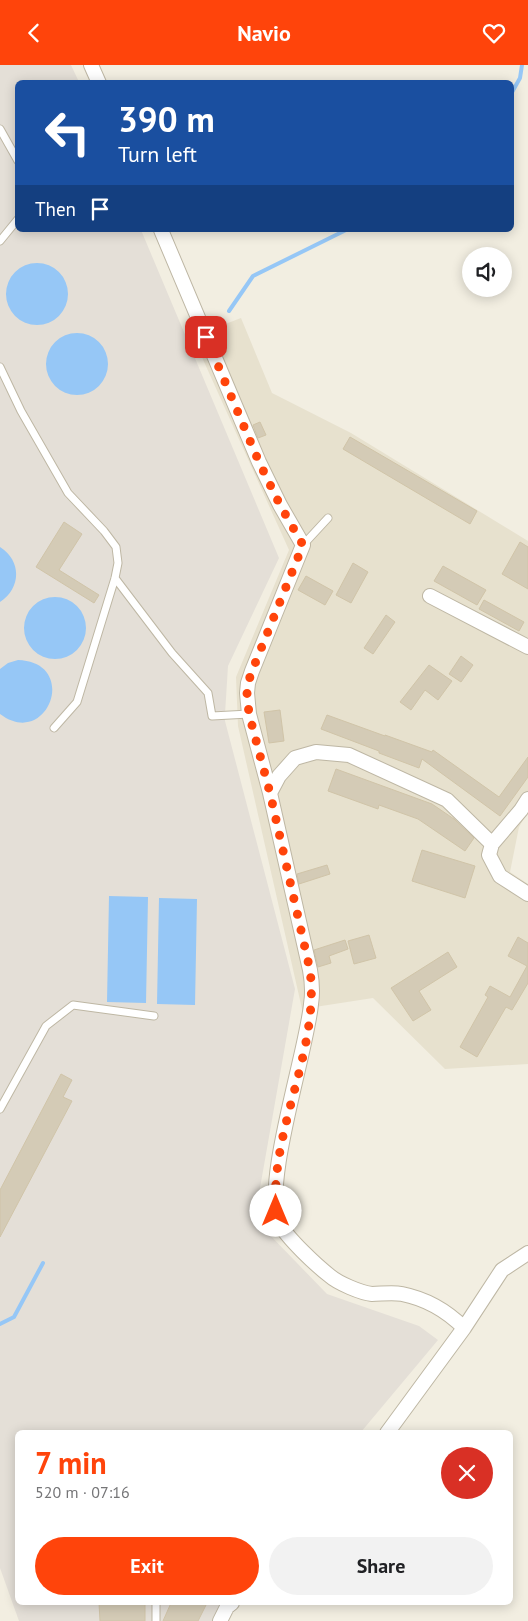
<!DOCTYPE html>
<meta charset="utf-8">
<style>
body{margin:0;font-family:"PT Sans",sans-serif;background:#f2f2f2;color:#202124;height:100vh;display:flex;flex-direction:column;font-size:19px;white-space:nowrap}
*{box-sizing:border-box;margin:0}
p{font-size:16px;color:#757577}
.icon{flex:none;width:28px;height:28px;fill:none;stroke:currentColor;stroke-width:2;stroke-linecap:round;stroke-linejoin:round}
.map{position:relative;flex:1;overflow:hidden}
.drawer{position:absolute;left:15px;top:1365px;width:498px;height:175px;display:flex;flex-direction:column;background:#fff;border-radius:8px;box-shadow:0 2px 12px #0003}
.drawer>*{flex:none}
.banner{position:absolute;left:15px;top:15px;width:499px;height:152px;border-radius:8px;box-shadow:0 2px 12px #0003;background:#1a4fa0;color:#fff;overflow:hidden}
.fabs{position:absolute;left:462px;top:182px;display:grid;gap:10px}
.fabs a{display:grid;place-items:center;width:50px;height:50px;border-radius:50%;background:#fff;box-shadow:0 2px 12px #0003;font-size:25px}
.pin{position:absolute;display:grid;place-items:center;width:42px;height:42px;color:#fff;margin:-21px;border-radius:10px;box-shadow:0 2px 8px #0006}
.me{position:absolute;width:55px;margin:-28px;rotate:0deg;stroke-linejoin:round;filter:drop-shadow(0 0 4px #0008)}
.turn{display:flex;align-items:center;gap:18px;height:105px;padding:0 20px;font-size:22px}
.turn .icon{width:65px;height:65px;stroke-width:2.5}
.turn b{display:block;font-size:35px;line-height:42px}
.then{display:flex;align-items:center;height:48px;padding:0 20px;background:#0003;gap:10px;font-size:19px}
.round{display:grid;place-items:center;flex:none;width:52px;height:52px;border-radius:26px;background:#f2f2f2}
.overview{display:flex;align-items:center;justify-content:space-between;height:85px;padding:0 20px}
h1{font-size:30px;font-weight:700;line-height:38px;color:#ff440b}
.primary-button{display:flex;gap:10px;margin-top:auto;padding:10px 20px}
.primary-button a{flex:1;height:58px;border-radius:30px;background:#ff440b;color:#fff;font-size:20px;font-weight:700;line-height:58px;text-align:center}
.primary-button a+a{background:#f2f2f2;color:#202124}
header{display:flex;justify-content:space-between;align-items:center;height:65px;padding:0 20px;background:#ff440b;color:#fff;font-size:22px;font-weight:700}
.map>svg:first-child{display:block}
.residential{fill:#e7e1ce}
.industrial{fill:#e4dfd7}
.water{fill:#96c7f6}
.lines{fill:none;stroke-linecap:round;stroke-linejoin:round}
.stream{stroke:#96c7f6;stroke-width:4}
.building{fill:#d4cbb6;stroke:#d0c4a8}
.lane-casing{stroke:#beb7a4;stroke-width:9}
.street-casing{stroke:#beb7a4;stroke-width:16}
.lane{stroke:#fff;stroke-width:7}
.street{stroke:#fff;stroke-width:14}
.route{stroke:#ff440b;stroke-width:9;stroke-dasharray:0 16.2}
</style>
<header><svg class="icon" aria-label="back" viewBox="0 0 24 24"><path d="M15 5l-7 7 7 7"/></svg>Navio<svg class="icon" aria-label="heart" viewBox="0 0 24 24"><path d="M12 20l-8-8c-3-5 5-10 8-4 3-6 11-1 8 4z"/></svg></header>
<div class="map">
<svg width="528" height="1556" viewBox="0 0 528 1556">
<rect width="100%" height="100%" fill="#f2eee1"/>
<path class="residential" d="M241 253 272 328 351 368 528 476V747L519 762 510 807 528 819V999L445 1004 373 933 302 944 238 661 236 612 289 485 196 279 207 266Z"/>
<path class="industrial" d="M0 0H71L79 17 18 18V165H141L279 493 228 601 225 649V656L295 924 257 1140 266 1166 327 1229 419 1261 438 1275 361 1367 18 1368V1538H222L212 1556H19L0 1503Z"/>
<path class="water" d="M6 229a31 31 0 1 1 62 0a31 31 0 1 1-62 0Z
M46 299a31 31 0 1 1 62 0a31 31 0 1 1-62 0Z
M0 482C22 496 21 523 0 537Z
M24 563a31 31 0 1 1 62 0a31 31 0 1 1-62 0Z
M18 595C80 597 48 685 0 649V604L8 598Z
M109 831 148 832 146 938 107 937Z
M159 833 197 834 195 940 157 939Z"/>
<g class="lines">
<path class="stream" d="M511 29 520 13 522 0
M229 246 253 211 346 165
M0 1259 14 1252 43 1198"/>
</g>
<path class="building" d="M260 357 266 370 258 373 253 360Z
M350 372 477 446 470 459 343 384Z
M64 457 82 469 59 505 99 530 94 538 36 502Z
M520 477 528 482V524L502 509Z
M353 498 368 507 351 538 336 530Z
M443 501 486 525 477 540 434 516Z
M306 511 333 526 325 540 298 525Z
M484 535 524 557 519 566 479 544Z
M386 550 395 557 373 589 364 583Z
M461 591 473 600 461 617 449 609Z
M429 600 452 616 438 635 425 625 411 645 400 637Z
M280 645 284 676 269 678 264 647Z
M327 650 385 671V670L432 687 433 685 499 732 528 692V712L500 751 422 694 419 703 379 688V686L321 664Z
M336 704 432 739 454 754 474 773 465 786 418 754 379 740 378 744 328 726Z
M422 785 475 801 465 833 412 816Z
M327 800 330 809 299 819 297 809Z
M369 870 376 893 354 899 348 876Z
M518 872 528 878V918L512 945 506 942 477 992 460 982 488 932 485 930 490 921 510 932 527 901 508 891Z
M345 875 348 884 329 891 331 898 318 902 314 885Z
M448 887 457 902 419 926 431 945 413 956 391 923Z
M61 1009 72 1015 63 1032 72 1036 0 1172V1125Z
M99 1538H145V1556H100Z
M171 1538H207L198 1556H163Z"/>
<g class="lines">
<defs>
<path id="lane" d="M0 64 18 96
M0 176 18 154
M0 302 21 346 68 428 104 466 116 482 118 498 115 513 77 637 54 663
M303 480 328 453
M115 513 172 588 208 628 212 651 249 649
M0 1044 46 961 73 940 154 951
M156 1556V1538"/>
<path id="street" d="M91 0 99 18
M161 165 259 397 280 440 303 480 252 606 248 618 247 628 249 649 270 728 310 905C312 916 313 927 311 939 307 986 261 1123 280 1159 287 1173 317 1201 330 1211 338 1218 361 1228 372 1229 381 1229 392 1227 402 1229 427 1234 447 1246 464 1263
M430 531 528 582
M270 728 279 711 295 693 316 687 349 690 447 735 492 779
M528 734 521 745 492 779 489 790 500 811 528 829
M387 1368 464 1263 502 1205 528 1188
M220 1556 227 1542 232 1538"/>
</defs>
<use href="#lane" class="lane-casing"/>
<use href="#street" class="street-casing"/>
<use href="#lane" class="lane"/>
<use href="#street" class="street"/>
</g>
<g class="lines">
<path class="route" d="M206 272 259 397 280 440 303 480 252 606 248 618 247 628 249 649 270 728 310 905C320 986 270 1064 276 1146"/>
</g>
</svg>
<div class="fabs">
<a><svg class="icon" aria-label="sound" viewBox="0 0 24 24"><path d="M4 9h4l5-4v14l-5-4H4zM17 9q2 3 0 6"/></svg></a>
</div>
<div class="pin" style="left:206px;top:272px;background:#d93025"><svg class="icon" aria-label="arrive" viewBox="0 0 24 24"><path d="M6 21V4h12l-3 4 3 4H6"/></svg></div>
<svg class="me" style="left:276px;top:1146px" viewBox="-20 -20 40 40"><circle r="19" fill="#fff"/><path d="M0-13L10 11 0 6-10 11z" fill="#ff440b"/></svg>
<div class="banner">
<div class="turn"><svg class="icon" aria-label="left" viewBox="0 0 24 24"><path d="M17 20v-9H6M10 6l-5 5 5 5"/></svg><div><b>390 m</b>Turn left</div></div>
<div class="then">Then<svg class="icon" aria-label="arrive" viewBox="0 0 24 24"><path d="M6 21V4h12l-3 4 3 4H6"/></svg></div>
</div>
<section class="drawer">
<div class="overview"><div><h1>7 min</h1><p>520 m · 07:16</p></div><a class="round" style="background:#d93025;color:#fff"><svg class="icon" aria-label="close" viewBox="0 0 24 24"><path d="M6 6l12 12M18 6L6 18"/></svg></a></div>
<div class="primary-button"><a>Exit</a><a>Share</a></div>
</section>
</div>
